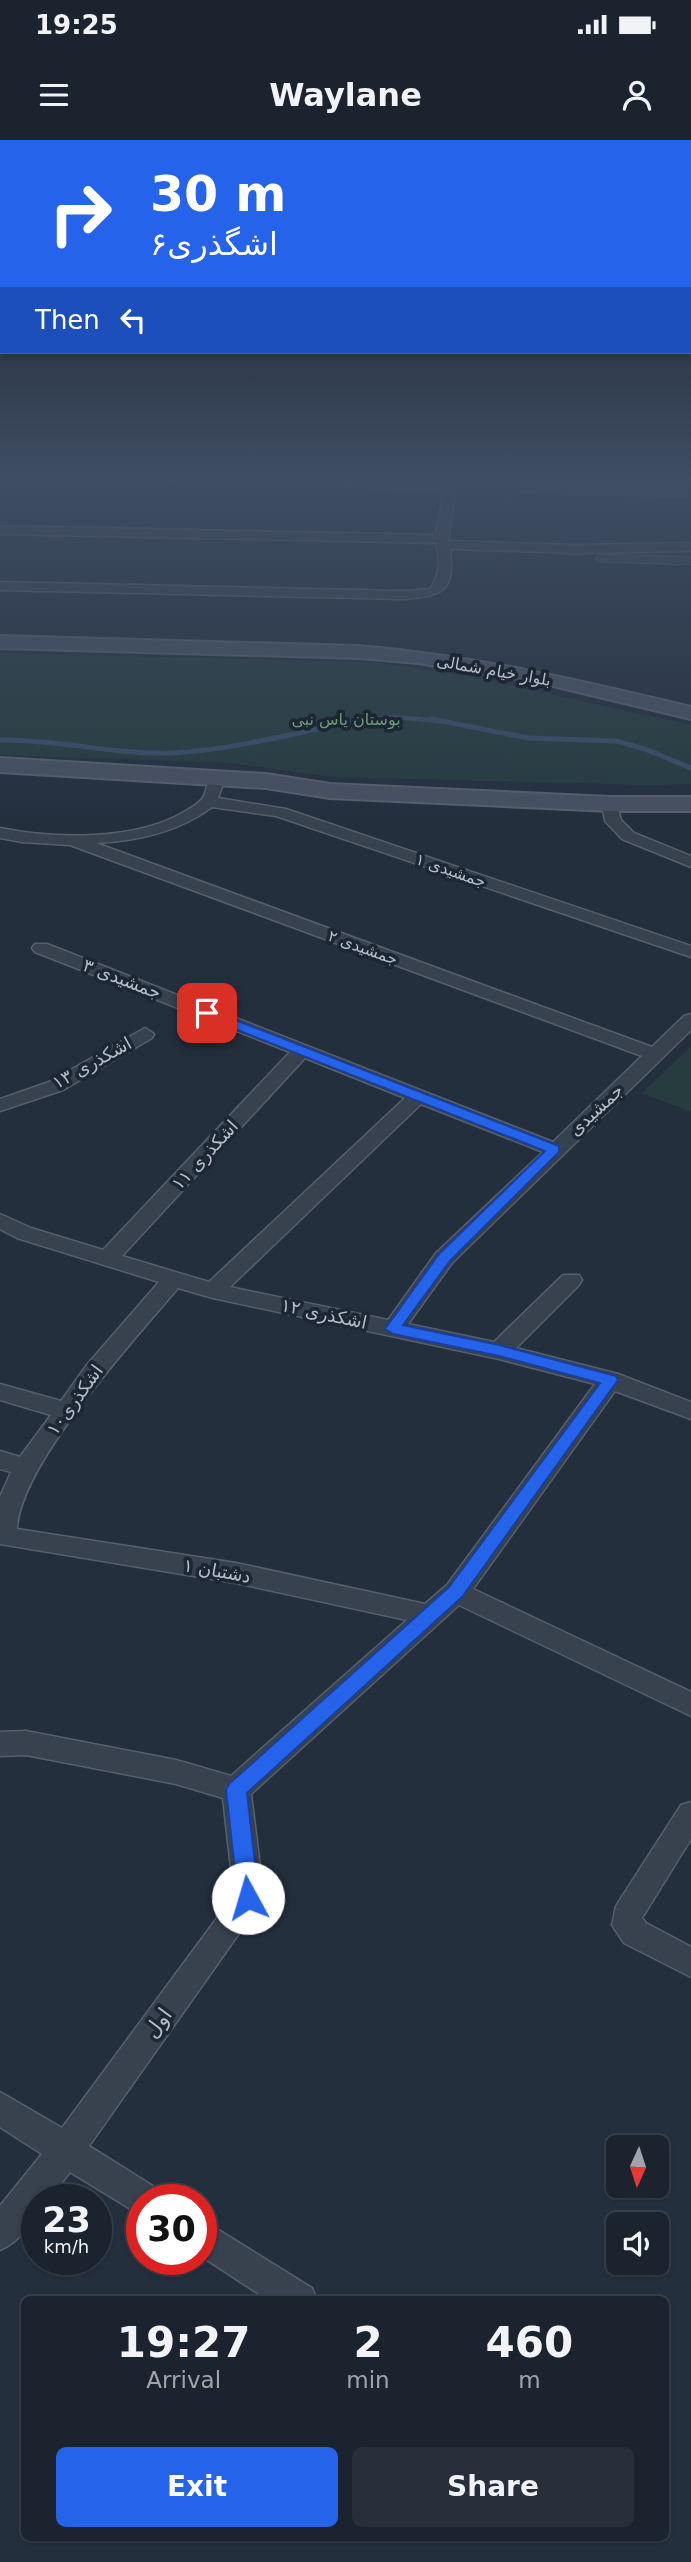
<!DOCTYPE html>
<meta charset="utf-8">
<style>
body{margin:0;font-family:"DejaVu Sans","Noto Sans Arabic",sans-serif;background:#282f3a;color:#f1f3f6;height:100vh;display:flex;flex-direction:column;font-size:26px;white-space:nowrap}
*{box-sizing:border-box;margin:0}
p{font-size:23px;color:#a0a4aa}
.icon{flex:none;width:38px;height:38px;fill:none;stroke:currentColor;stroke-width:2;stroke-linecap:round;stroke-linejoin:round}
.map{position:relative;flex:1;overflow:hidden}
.details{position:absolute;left:21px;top:2156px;width:648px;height:245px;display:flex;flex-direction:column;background:#1b232e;border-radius:10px;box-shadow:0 2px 5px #0004,0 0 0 2px #39404a}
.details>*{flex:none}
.top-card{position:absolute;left:0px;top:0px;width:691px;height:214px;box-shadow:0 2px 5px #0004,0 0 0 2px #39404a;background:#2563eb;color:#fff;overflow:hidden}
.needle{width:46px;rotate:183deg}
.buttons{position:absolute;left:606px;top:1995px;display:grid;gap:14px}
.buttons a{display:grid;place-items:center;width:63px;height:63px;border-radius:10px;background:#1b232e;box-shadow:0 2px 5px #0004,0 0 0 2px #39404a;font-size:35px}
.speed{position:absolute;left:21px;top:2044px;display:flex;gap:14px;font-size:35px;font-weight:700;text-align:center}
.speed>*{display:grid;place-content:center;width:91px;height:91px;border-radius:50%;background:#1b232e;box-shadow:0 2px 5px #0004,0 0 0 2px #39404a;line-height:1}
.speed small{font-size:18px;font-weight:400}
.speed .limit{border:10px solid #d22;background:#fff;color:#111}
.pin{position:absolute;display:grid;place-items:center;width:60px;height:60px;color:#fff;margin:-30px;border-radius:14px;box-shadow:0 4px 10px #0006}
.me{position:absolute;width:77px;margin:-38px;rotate:354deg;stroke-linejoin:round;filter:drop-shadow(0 0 5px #0008)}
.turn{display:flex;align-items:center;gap:24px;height:147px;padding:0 35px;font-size:32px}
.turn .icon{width:91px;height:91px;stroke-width:2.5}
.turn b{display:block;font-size:49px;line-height:60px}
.then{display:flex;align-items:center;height:66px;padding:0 35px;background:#0003;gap:14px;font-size:26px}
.eta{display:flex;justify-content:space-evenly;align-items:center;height:119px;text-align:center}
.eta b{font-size:42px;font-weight:600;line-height:49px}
.primary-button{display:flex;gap:14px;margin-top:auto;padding:14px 35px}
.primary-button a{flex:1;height:80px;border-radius:10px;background:#2563eb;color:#fff;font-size:28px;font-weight:600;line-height:80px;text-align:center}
.primary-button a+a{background:#282f3a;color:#f1f3f6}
.status{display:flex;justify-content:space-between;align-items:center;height:49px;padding:0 35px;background:#1b232e;direction:ltr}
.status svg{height:19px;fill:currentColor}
header{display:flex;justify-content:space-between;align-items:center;height:91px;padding:0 35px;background:#1b232e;font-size:32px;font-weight:600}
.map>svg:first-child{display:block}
.green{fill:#263c3f}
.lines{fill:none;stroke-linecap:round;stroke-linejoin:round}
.stream-far1{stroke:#394c67;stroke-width:4.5}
.stream{stroke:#394c67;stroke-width:5}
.building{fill:#455162;stroke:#1f2835;stroke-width:2}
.lane-casing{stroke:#565f6c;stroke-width:9}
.street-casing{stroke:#565f6c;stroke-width:3}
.secondary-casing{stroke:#565f6c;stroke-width:4}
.lane{stroke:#38414e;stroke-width:7}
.street{fill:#38414e;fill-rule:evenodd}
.secondary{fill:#465061;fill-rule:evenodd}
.route{fill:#2563eb;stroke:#184099;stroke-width:2}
.labels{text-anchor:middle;stroke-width:7;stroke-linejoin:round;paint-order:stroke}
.far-street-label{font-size:16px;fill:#b4bcc9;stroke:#1d2633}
.far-park-label{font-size:16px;fill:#6b9a76;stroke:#1d2633}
.street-label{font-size:18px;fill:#b4bcc9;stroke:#1d2633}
.near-street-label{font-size:21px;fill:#b4bcc9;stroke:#1d2633}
</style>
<div class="status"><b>19:25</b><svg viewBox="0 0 49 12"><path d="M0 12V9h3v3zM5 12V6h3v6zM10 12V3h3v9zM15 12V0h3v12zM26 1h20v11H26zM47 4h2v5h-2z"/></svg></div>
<header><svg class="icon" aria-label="menu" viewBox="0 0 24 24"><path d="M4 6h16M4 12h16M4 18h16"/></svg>Waylane<svg class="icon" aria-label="person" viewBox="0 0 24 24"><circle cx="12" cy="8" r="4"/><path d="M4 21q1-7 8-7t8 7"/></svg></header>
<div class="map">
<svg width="691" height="2422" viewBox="0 0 691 2422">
<rect width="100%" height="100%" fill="#242f3e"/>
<path class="green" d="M0 513 372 522 471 537 691 585V644L646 645 332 637 230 623 0 615Z
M691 906V972L642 953Z"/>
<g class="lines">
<path class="stream-far1" d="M360 581 393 577 442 581"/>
<path class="stream" d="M431 579 528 598 616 601 645 609 691 628
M0 600C58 599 114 615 171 613 239 610 305 589 372 579"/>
</g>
<path class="building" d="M518 339H691V359L518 355Z"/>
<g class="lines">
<defs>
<path id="lane" d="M600 418 691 421"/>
<path id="street" d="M163 339 445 342V339H457L448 401 575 405 691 403V411L575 413 450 409C455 452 443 455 405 459L0 450V442L405 451 430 449C440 436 440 418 436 403L0 394V386L436 395 444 349 169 342Z
M217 633 225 638 218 658 286 669 691 806V817L276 676 212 667C178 692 138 701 96 703L652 907 684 876 691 874V890L452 1123 408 1184 494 1202 563 1135H579L582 1140 579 1145 516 1208 618 1234 691 1262V1279L615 1251 473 1449 691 1552V1576L459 1465 251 1654 264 1758 89 2006 156 2048 161 2060H142V2076L70 2032 48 2060H37C37 2081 19 2102 0 2110V2066L42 2014 0 1987V1952L62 1988 234 1755 223 1658 176 1644 26 1615 0 1616V1592L26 1591 176 1620 231 1636 407 1480 236 1443 0 1404V1357L11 1332 0 1329V1311L20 1317 51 1275 0 1260V1244L61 1261 86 1226 159 1142 17 1098 0 1089V1074L31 1088 103 1110 290 912 35 812 32 808 35 804H47L553 1002 642 916 70 705 22 702 0 698V688C54 699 135 701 184 672 189 669 198 664 202 659 209 651 204 637 217 633ZM305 918 405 958 209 1142 122 1116ZM421 964 543 1012 436 1113 388 1180 230 1147ZM178 1148 213 1158 499 1219 595 1244 447 1445 425 1464 236 1423 17 1389C19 1325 135 1199 178 1148Z
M610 659 616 661 621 680 634 693 691 716V727L622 699 605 681 602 664Z
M145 888 154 894 152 898 63 950 0 971V959L49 942Z
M691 1662V1699L642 1778 646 1783 691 1807V1837L624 1803 612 1785 616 1766 681 1665Z
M201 2079 312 2148 317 2160H268L201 2116Z"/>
<path id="secondary" d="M0 496 359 506C475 516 579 540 691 567V579L532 541 418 523 359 518 0 508Z
M0 618 266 634 330 644 610 657H691V671H610L330 658 266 648 0 632Z"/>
</defs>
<use href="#lane" class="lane-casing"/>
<use href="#street" class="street-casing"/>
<use href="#secondary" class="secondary-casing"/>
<use href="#lane" class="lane"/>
<use href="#street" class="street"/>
<use href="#secondary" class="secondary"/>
</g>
<linearGradient id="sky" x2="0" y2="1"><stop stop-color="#141a22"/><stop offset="0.5" stop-color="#3f4d63"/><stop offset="1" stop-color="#3f4d63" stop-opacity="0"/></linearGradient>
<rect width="691" height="678" fill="url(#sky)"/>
<path class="route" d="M207 869 559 1006V1012L450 1121 403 1185 499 1205 616 1236 618 1240 462 1457 247 1653 259 1758 256 1765 248 1767 241 1765 238 1758 226 1650 229 1644 449 1447 600 1243 499 1216 393 1194 385 1189 439 1114 545 1011 202 876 201 873Z"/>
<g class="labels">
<g class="far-street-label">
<text transform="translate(494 530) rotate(10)" y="6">بلوار خیام شمالی</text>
<text transform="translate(451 730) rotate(19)" y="6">جمشیدی ۱</text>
<text transform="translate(363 807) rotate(20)" y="6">جمشیدی ۲</text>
</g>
<g class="far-park-label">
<text x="346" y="585">بوستان یاس نبی</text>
</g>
<g class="street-label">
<text transform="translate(122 839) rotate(21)" y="6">جمشیدی ۳</text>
<text transform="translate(92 923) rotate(-29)" y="6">اشکذری ۱۳</text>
<text transform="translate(596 970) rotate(-43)" y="6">جمشیدی</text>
<text transform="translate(205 1015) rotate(-47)" y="6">اشکذری ۱۱</text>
<text transform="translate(324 1174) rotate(12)" y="6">اشکذری ۱۲</text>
<text transform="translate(75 1260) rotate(-54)" y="6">اشکذری۱۰</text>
<text transform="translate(217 1431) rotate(10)" y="6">دشتبان ۱</text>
</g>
<g class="near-street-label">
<text transform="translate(158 1883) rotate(-54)" y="7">اول</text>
</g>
</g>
</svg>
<div class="buttons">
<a><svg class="needle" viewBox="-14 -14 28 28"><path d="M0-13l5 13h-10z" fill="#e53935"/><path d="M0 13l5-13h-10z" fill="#a0a4aa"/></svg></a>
<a><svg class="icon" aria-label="sound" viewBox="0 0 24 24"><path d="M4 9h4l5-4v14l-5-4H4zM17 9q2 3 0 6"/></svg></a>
</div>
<div class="speed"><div>23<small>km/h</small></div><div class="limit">30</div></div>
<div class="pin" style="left:207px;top:873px;background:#d93025"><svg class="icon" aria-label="arrive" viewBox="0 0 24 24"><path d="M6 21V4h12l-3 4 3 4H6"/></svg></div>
<svg class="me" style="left:248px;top:1758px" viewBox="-20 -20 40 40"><circle r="19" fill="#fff"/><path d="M0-13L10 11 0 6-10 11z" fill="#2563eb"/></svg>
<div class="top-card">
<div class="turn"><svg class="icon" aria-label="right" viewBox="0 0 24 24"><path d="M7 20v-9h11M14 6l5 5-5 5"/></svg><div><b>30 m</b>اشگذری۶</div></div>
<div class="then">Then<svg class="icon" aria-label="left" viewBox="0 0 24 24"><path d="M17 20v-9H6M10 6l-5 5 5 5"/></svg></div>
</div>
<section class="details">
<div class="eta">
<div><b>19:27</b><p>Arrival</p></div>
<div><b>2</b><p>min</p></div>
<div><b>460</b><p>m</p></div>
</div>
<div class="primary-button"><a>Exit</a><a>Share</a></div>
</section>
</div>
